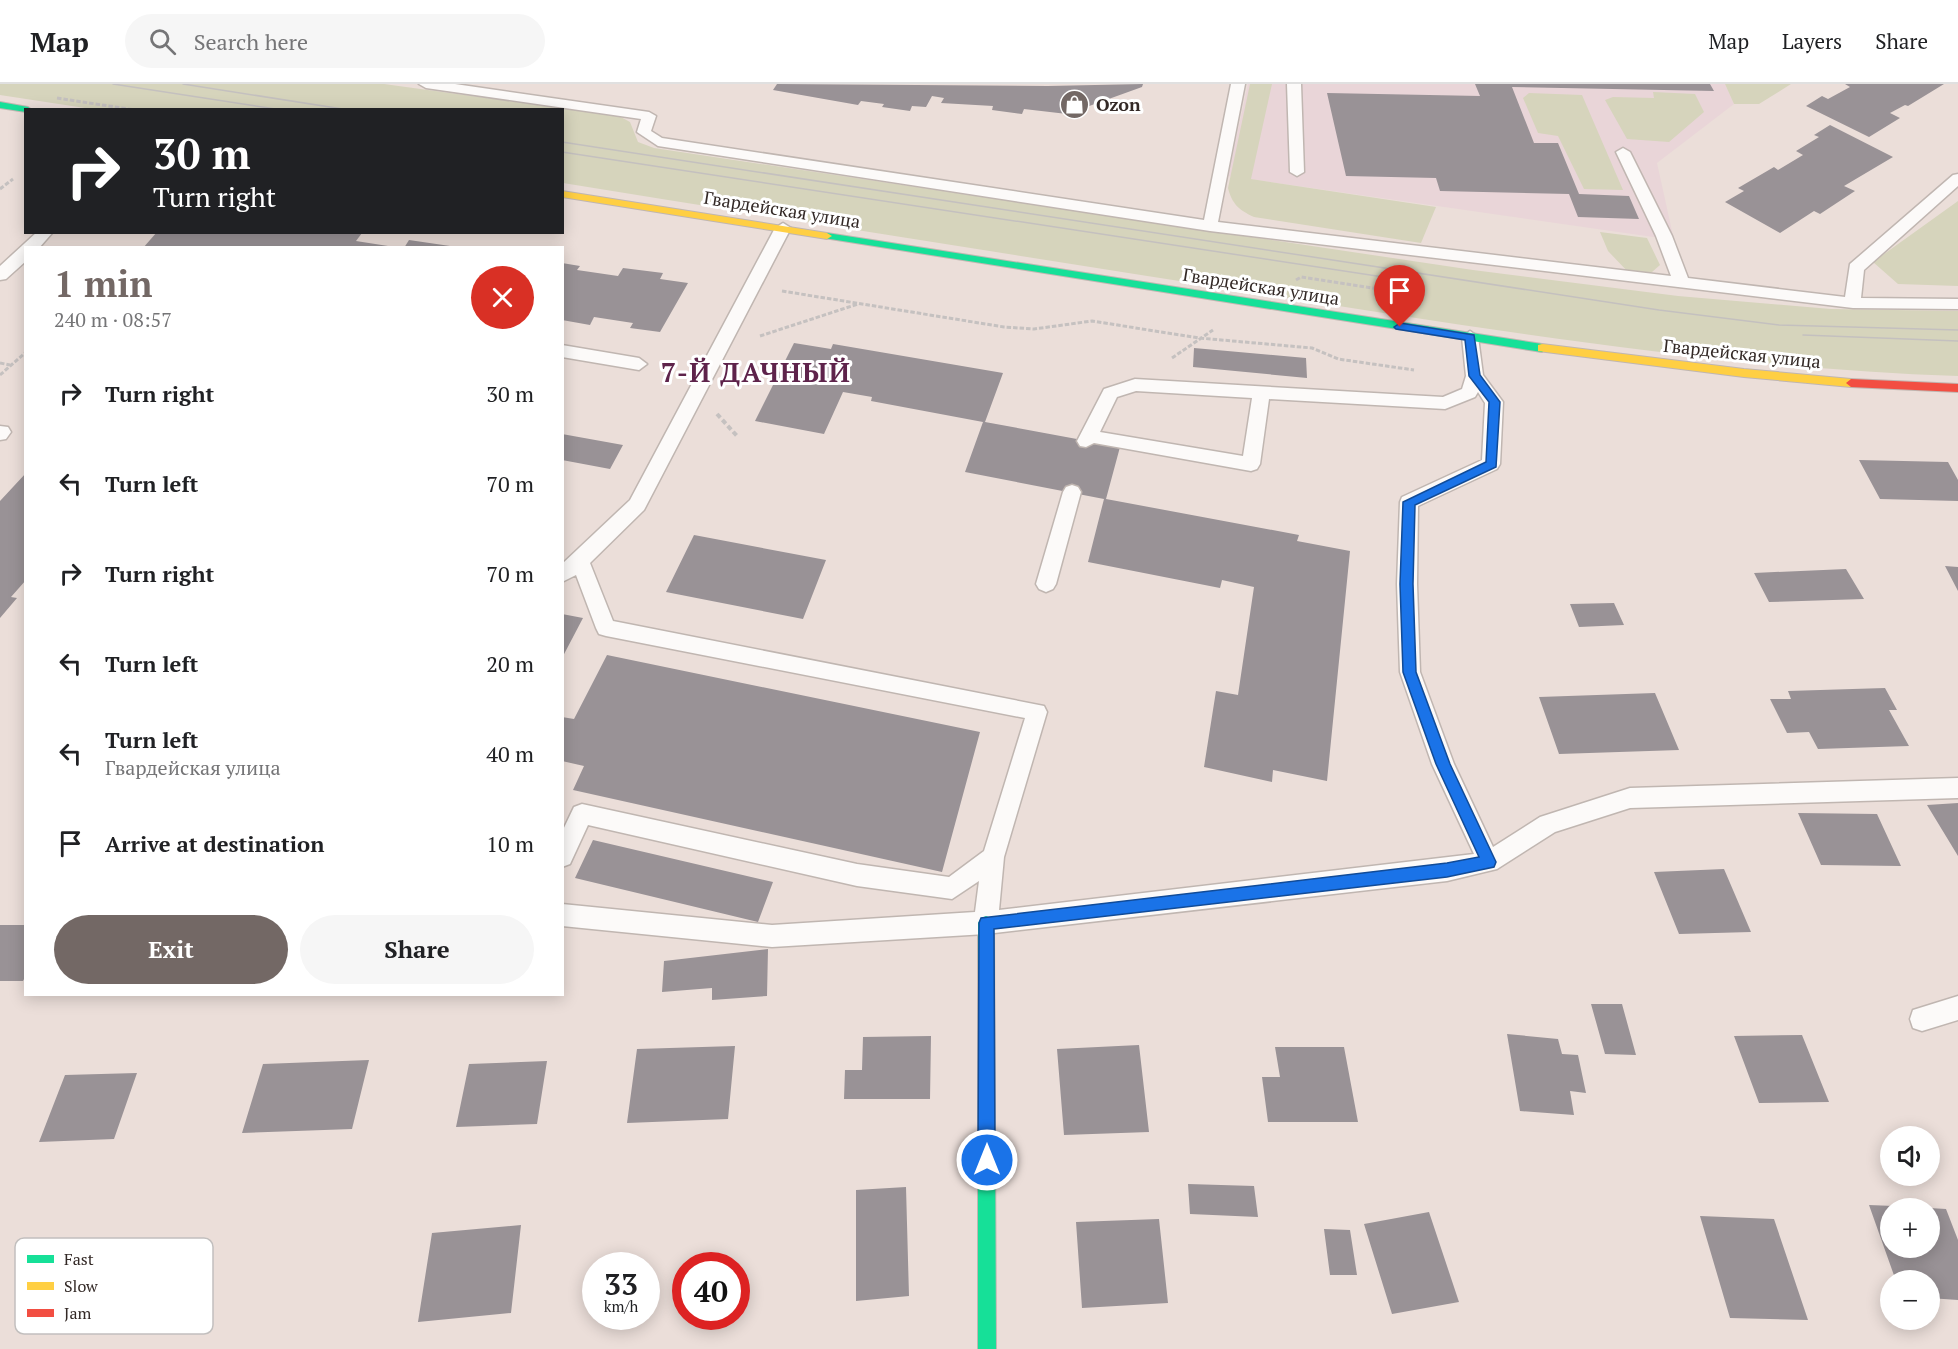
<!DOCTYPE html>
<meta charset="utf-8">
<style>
body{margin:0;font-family:"PT Serif",serif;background:#f6f6f6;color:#202124;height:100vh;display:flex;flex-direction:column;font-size:22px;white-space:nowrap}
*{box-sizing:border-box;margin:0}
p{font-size:20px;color:#757577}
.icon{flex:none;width:33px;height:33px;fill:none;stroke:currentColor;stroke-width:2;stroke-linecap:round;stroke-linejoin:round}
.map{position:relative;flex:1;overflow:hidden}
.side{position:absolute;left:24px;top:162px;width:540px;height:750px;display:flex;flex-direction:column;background:#fff;border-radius:0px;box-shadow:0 3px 15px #0003}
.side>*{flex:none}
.banner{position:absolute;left:24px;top:24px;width:540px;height:126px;border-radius:0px;box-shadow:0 3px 15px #0003;background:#202124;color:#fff;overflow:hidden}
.controls{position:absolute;left:1880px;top:1042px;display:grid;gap:12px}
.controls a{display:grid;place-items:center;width:60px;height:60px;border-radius:50%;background:#fff;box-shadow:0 3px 15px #0003;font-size:30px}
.speed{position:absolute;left:582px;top:1168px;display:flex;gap:12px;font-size:30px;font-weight:700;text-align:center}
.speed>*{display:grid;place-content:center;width:78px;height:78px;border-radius:50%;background:#fff;box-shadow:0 3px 15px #0003;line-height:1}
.speed small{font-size:15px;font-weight:400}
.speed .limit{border:9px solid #d22;background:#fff;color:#111}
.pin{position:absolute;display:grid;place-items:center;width:51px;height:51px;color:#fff;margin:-62px -26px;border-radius:50% 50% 50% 0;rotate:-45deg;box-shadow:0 0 6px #0007}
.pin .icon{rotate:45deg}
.me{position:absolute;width:66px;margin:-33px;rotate:0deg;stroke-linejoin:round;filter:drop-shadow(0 0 4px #0008)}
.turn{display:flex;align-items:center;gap:21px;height:126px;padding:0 30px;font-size:27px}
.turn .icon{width:78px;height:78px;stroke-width:2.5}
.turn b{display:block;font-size:42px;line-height:51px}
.round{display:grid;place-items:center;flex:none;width:63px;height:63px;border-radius:32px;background:#f6f6f6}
.head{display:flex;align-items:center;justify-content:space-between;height:102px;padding:0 30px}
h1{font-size:36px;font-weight:700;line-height:45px;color:#736865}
.cta{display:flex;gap:12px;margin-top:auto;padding:12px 30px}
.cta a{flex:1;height:69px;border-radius:36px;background:#736865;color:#fff;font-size:24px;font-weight:700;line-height:69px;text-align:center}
.cta a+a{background:#f6f6f6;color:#202124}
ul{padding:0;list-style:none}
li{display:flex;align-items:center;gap:18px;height:90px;padding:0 30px}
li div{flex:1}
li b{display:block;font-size:22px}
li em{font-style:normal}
header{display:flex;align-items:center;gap:36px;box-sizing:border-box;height:84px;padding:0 30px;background:#fff;border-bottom:2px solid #e0e0e0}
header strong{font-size:28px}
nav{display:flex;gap:33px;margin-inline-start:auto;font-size:21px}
.search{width:420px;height:54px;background:#f6f6f6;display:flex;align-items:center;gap:15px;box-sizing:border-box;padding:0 21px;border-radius:33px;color:#757577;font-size:22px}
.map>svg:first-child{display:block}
.commercial{fill:#e9d5d8}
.green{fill:#d6d4bc}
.building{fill:#999296}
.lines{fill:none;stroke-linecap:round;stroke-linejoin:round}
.lane-casing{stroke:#c0b6b1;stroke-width:3}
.fast-casing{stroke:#c0b6b1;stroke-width:2}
.slow-casing{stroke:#c0b6b1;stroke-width:2}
.jam-casing{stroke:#c0b6b1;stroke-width:2}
.path-far1{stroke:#c5c1c0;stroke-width:3;stroke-dasharray:4.5 2;stroke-linecap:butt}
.path{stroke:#c5c1c0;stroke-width:4;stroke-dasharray:5 3;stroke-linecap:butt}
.lane{fill:#fcfaf9;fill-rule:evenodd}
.fast{fill:#16e098;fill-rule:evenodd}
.slow{fill:#ffcf43;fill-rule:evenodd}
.jam{fill:#f24e42;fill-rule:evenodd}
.tram{stroke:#c4c0bf;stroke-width:1.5}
.route{fill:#1a73e8;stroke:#114b97;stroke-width:1.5}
.labels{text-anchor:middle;stroke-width:6;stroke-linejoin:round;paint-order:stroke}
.far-poi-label{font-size:18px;font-weight:bold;fill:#332926;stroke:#fff;text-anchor:start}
.far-street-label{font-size:18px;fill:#332926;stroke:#fff}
.district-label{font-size:27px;font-weight:bold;letter-spacing:1.5px;fill:#5e234b;stroke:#fff}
.key{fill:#fff;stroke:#c2bfbe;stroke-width:1.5}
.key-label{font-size:16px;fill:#332926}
</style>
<header>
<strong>Map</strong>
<div class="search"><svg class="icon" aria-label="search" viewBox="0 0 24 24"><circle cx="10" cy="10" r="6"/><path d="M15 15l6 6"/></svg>Search here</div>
<nav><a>Map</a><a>Layers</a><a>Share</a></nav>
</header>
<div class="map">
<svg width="1958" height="1265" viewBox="0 0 1958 1265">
<rect width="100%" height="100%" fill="#ebded9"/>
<path class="commercial" d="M1248 0H1725L1734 20 1657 79 1674 156 1228 92Z"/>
<path class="green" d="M0 0H384L619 32 630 38 638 58 654 64 1473 186 1678 212 1831 225 1958 227V292C1727 284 1498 247 1269 211 1034 174 798 137 563 99L562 26H98L0 11Z
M1250 0H1272L1251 95 1436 123 1421 159 1254 133C1239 126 1232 120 1228 104Z
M1725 0H1791L1759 20H1734Z
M1653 8 1695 10 1704 28 1669 58 1627 55 1605 16 1613 13 1654 14Z
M1529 9 1582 11 1623 106 1584 105 1558 52 1538 49 1523 14Z
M1958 117V202L1898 200 1873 178Z
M1600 148 1647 154 1660 181 1652 188 1630 190 1608 167Z"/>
<path class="building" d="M777 0 1048 2 1143 0 1142 3 1067 30 1024 25 1022 30 992 26 993 22 941 19 944 14 932 12 926 23 912 22 910 27 882 23 884 20 861 17 858 21 773 6Z
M1475 0H1710L1714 7 1512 3 1534 59H1558L1579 110 1629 112 1639 135 1578 133 1569 110 1440 107 1436 94 1346 92 1327 9 1480 12Z
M1845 0H1944L1908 22 1905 21 1890 29 1900 34 1869 53 1806 22 1822 12 1828 15 1850 3Z
M1830 41 1893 73 1844 102 1855 107 1820 130 1814 127 1780 149 1725 118 1744 107 1738 104 1774 83 1778 86 1803 71 1796 67 1819 53 1814 51Z
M157 148H357L362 149 356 157 388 162 143 164Z
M409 156 450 162 449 164H404Z
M562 179 580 182 577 186 618 192 623 184 663 189 660 195 688 199 660 248 630 244 633 239 594 233 590 241 562 236Z
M794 259 831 265 833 260 1003 289 985 338 1120 363 1106 415 1299 451 1297 457 1350 467 1327 697 1273 686 1272 698 1204 683 1216 607 1238 611 1254 503 1222 496 1220 504 1088 478 1104 415 965 388 983 338 871 317 872 313 843 308 824 350 755 337Z
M1194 264 1306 274 1307 294 1193 283Z
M562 350 623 361 610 385 562 376Z
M1859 376 1948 378 1958 396V417L1880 415Z
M26 389V496L11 513 17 514 0 534V417Z
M694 451 826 476 803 535 666 508Z
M1945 482 1958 483V507Z
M1846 485 1864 515 1769 518 1754 489Z
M1614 519 1624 541 1579 543 1570 520Z
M562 530 583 534 562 574Z
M607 571 980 648 942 788 573 706 584 682 562 677V633L574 635Z
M1885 604 1897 626H1889L1909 662 1818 665 1809 648 1787 649 1770 615H1791L1788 607Z
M1655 609 1679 666 1559 670 1539 613Z
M1958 719V772L1927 721Z
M1798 729 1877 730 1901 782 1821 781Z
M593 756 773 798 758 838 575 794Z
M1724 785 1751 848 1679 850 1654 788Z
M0 841H26V891L23 897H0Z
M768 865 767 912 712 916V904L662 908 664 877Z
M1591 920H1622L1636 971 1605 970Z
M1507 950 1558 955 1562 970 1578 971 1586 1009 1570 1007 1574 1031 1520 1027Z
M1802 951 1829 1018 1759 1019 1734 952Z
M931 952 930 1015H844L845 986H862L863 953Z
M1139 961 1149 1048 1064 1051 1057 965Z
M735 962 728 1035 627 1039 637 965Z
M1275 963H1344L1358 1038H1268L1262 993H1280Z
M369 976 352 1045 242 1049 263 980Z
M547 977 537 1040 456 1043 469 980Z
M137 989 114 1055 39 1058 65 991Z
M1188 1100 1254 1102 1258 1133 1190 1130Z
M906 1103 909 1212 856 1217V1106Z
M1869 1121 1918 1123 1890 1125V1164H1929V1124L1946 1125 1958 1156V1216L1929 1214V1197H1896Z
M1429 1128 1459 1218 1392 1230 1364 1140Z
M1700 1132 1774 1135 1808 1236 1730 1234Z
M1159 1135 1168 1219 1082 1224 1076 1138Z
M521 1141 511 1229 418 1238 432 1149Z
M1324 1145 1350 1146 1357 1191H1330Z"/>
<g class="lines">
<defs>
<path id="lane" d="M419 0H455L649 28 656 32 651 47 662 54 1204 136 1231 0H1245L1218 138 1671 192 1656 152 1616 68 1623 64 1630 68 1672 152 1688 194 1845 213 1850 180 1953 91 1958 90V102L1864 186 1861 214 1958 215V225L1853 224 1210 147 658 62 637 48 641 35 426 4Z
M1287 0H1301L1304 88 1297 92 1290 88Z
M783 139 791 144 644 426 590 479 613 537 1044 622 1047 628 1004 773 999 826 1474 770 1432 680 1400 588 1397 500 1400 418 1402 413 1482 376 1485 319 1478 308 1475 313 1445 325 1269 315 1260 380 1257 385 1251 387 1094 359 1086 363 1080 362 1077 357 1104 305 1135 295 1443 313 1462 305 1466 292 1462 253 1470 247 1478 253 1483 291 1503 318 1500 380 1497 385 1418 422 1417 500 1420 588 1454 680 1493 763 1540 733 1630 704 1958 694V714L1630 724 1555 748 1497 785 1447 797 986 850 772 863 562 842V820L772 841 975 828 979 797 952 815 857 802 588 741 570 780 562 783V748L574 723 582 720 857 780 949 793 984 767 1025 634 606 552 599 550 596 544 576 491 562 498V480L630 416 775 144ZM1136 307 1252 314 1243 372 1100 348 1117 313Z
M37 148H53L39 164H26V177L6 195 0 196V182Z
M562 261 639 274 647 280 639 286 562 273Z
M0 342 8 343 11 348 6 355 0 356Z
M1072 401 1078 403 1081 408 1056 500 1053 505 1046 508 1039 505 1036 500 1063 408 1066 403Z
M1958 912V936L1922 947 1913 944 1910 935 1913 926Z"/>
<path id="fast" d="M0 18 28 23 32 26H26V28L0 24Z
M827 149 1542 260 1547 264 1542 268 824 154V150Z
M986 832 991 834 994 839 996 1265H978V839L981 834Z"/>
<path id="slow" d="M562 107 827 149 832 152 827 155 562 113Z
M1542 260 1744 285 1851 295 1856 299 1851 303 1744 293 1538 267V261Z"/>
<path id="jam" d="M1851 295 1958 300V308L1851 303 1846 299Z"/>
</defs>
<use href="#lane" class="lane-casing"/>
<use href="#fast" class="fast-casing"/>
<use href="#slow" class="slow-casing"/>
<use href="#jam" class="jam-casing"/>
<path class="path-far1" d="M57 14 135 26
M0 105 13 95
M1296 196 1301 193 1392 207
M782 207 1004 243 1034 245 1092 237 1199 254 1312 264 1338 275 1414 286
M760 252 858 220
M1172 274 1213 246
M0 279 10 281
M0 291 26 268"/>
<path class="path" d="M717 330 737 352"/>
<use href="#lane" class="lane"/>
<use href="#fast" class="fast"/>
<use href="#slow" class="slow"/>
<use href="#jam" class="jam"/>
<path class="tram" d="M113 0 282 26
M183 0 349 26
M562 58 1659 226 1779 241 1958 246
M562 68 1390 194
M1803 251 1958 257"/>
</g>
<path class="route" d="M1400 239 1474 251 1480 291 1500 318 1496 383 1415 421 1413 500 1416 588 1450 680 1496 778 1494 783 1447 793 994 845 995 1076 993 1082 987 1084 981 1082 978 1076 979 839 981 834 1447 779 1479 773 1436 680 1403 588 1400 500 1403 418 1486 378 1489 318 1469 292 1465 256 1396 245 1394 243Z"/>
<defs>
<symbol id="shop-disc" viewBox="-11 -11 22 22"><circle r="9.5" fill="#736865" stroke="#fff"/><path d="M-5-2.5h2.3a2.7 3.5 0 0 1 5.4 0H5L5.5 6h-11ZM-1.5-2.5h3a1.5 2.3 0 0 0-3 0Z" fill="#fff"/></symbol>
</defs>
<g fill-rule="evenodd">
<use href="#shop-disc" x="1058" y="4" width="33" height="33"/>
</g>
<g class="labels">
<g class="far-poi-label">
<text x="1096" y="27">Ozon</text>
</g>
<g class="far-street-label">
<text transform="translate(782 126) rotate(9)" y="6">Гвардейская улица</text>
<text transform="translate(1261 203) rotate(9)" y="6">Гвардейская улица</text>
<text transform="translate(1742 270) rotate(6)" y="6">Гвардейская улица</text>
</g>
<g class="district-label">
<text x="756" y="298">7-Й ДАЧНЫЙ</text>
</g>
</g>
<rect x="15" y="1154" width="198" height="96" rx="9" class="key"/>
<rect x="27" y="1171" width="27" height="8" fill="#16e098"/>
<rect x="27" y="1198" width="27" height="8" fill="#ffcf43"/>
<rect x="27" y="1225" width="27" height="8" fill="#f24e42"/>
<g class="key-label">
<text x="64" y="1181">Fast</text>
<text x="64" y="1208">Slow</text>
<text x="64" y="1235">Jam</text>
</g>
</svg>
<div class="controls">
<a><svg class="icon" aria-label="sound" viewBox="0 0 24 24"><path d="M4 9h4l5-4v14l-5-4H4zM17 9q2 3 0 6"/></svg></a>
<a>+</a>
<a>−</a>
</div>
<div class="speed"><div>33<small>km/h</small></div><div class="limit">40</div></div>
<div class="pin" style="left:1400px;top:243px;background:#d93025"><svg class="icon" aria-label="arrive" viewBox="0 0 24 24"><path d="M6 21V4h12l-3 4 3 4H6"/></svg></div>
<svg class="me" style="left:987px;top:1076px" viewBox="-20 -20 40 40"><circle r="17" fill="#1a73e8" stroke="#fff" stroke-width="3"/><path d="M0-11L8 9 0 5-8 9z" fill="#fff"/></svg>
<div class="banner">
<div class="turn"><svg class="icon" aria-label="right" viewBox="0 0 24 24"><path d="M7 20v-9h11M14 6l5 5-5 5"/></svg><div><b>30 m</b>Turn right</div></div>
</div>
<section class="side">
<div class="head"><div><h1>1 min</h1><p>240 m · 08:57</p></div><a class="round" style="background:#d93025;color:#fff"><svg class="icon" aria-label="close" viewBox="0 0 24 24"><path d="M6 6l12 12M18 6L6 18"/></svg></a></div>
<ul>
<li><svg class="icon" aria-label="right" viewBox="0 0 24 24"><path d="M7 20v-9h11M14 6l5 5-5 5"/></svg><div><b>Turn right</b></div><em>30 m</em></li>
<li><svg class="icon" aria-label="left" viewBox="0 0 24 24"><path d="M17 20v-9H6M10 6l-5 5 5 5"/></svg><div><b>Turn left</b></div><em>70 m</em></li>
<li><svg class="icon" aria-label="right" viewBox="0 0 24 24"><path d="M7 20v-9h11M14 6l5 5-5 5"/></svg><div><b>Turn right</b></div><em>70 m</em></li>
<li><svg class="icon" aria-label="left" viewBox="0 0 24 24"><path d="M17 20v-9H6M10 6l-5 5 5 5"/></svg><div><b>Turn left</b></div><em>20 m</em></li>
<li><svg class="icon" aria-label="left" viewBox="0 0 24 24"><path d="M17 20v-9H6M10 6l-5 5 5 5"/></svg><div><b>Turn left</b><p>Гвардейская улица</p></div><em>40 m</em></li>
<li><svg class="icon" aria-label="arrive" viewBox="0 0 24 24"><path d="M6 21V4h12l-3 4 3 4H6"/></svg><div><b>Arrive at destination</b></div><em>10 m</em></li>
</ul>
<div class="cta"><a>Exit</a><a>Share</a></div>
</section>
</div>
